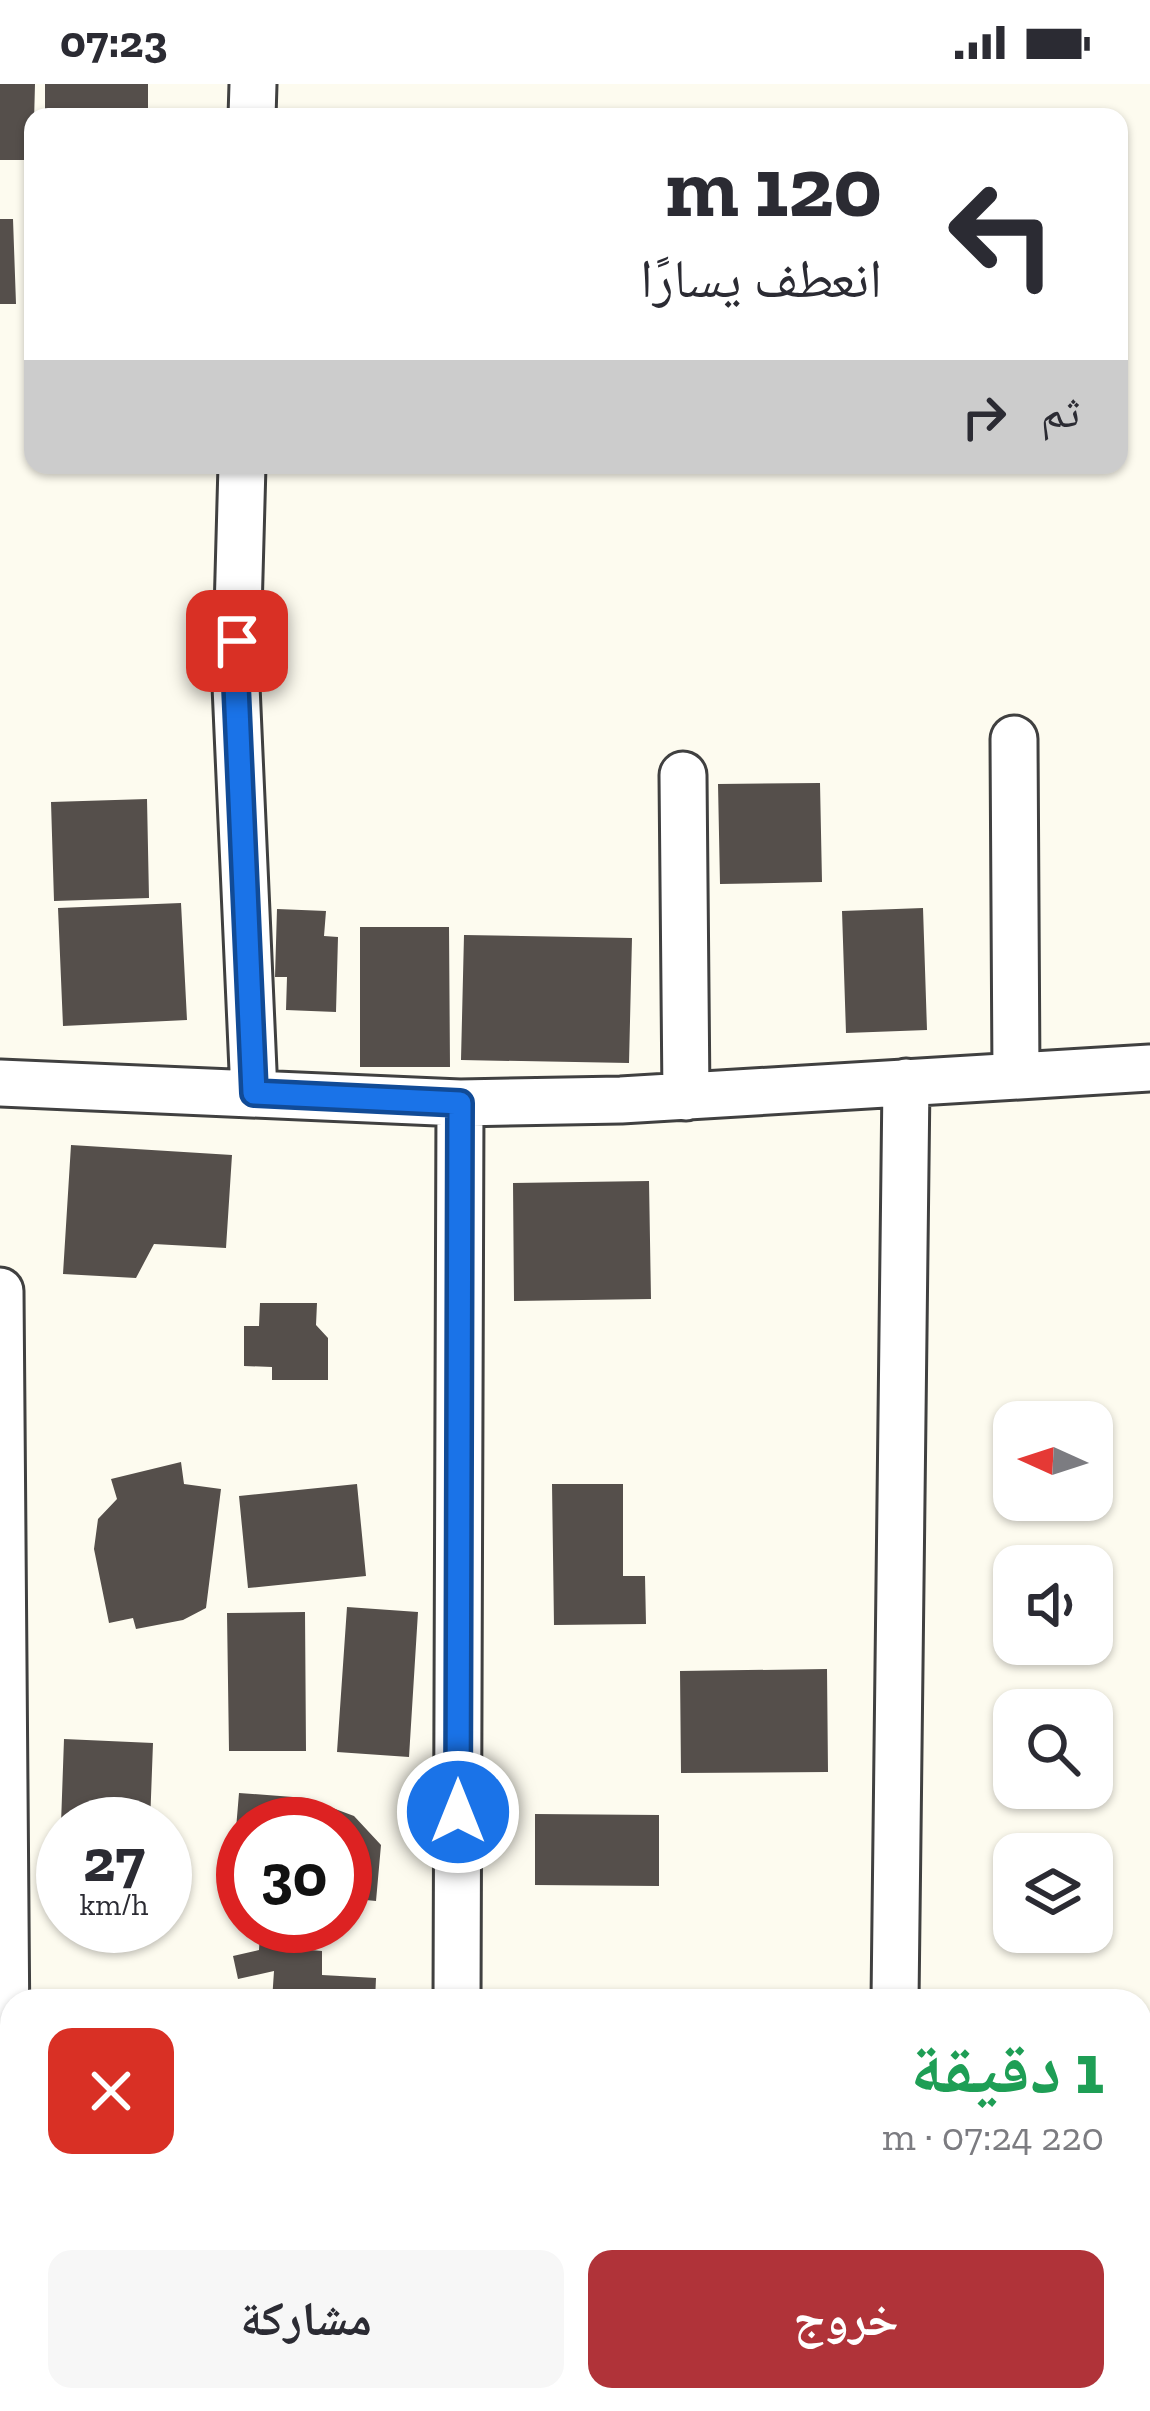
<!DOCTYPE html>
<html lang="ar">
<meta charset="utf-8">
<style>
body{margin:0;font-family:"Zilla Slab","Noto Naskh Arabic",serif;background:#f7f7f7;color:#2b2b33;direction:rtl;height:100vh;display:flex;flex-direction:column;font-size:45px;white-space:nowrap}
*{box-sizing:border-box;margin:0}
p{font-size:39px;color:#7c7c81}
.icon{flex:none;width:66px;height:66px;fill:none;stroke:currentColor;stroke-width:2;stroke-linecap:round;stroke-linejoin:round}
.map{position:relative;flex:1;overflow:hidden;direction:ltr}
.sheet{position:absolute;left:0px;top:1905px;width:1152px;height:423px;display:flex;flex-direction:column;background:#fff;border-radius:36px 36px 0 0;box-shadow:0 3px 9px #0004;direction:rtl}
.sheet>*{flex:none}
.top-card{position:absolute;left:24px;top:24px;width:1104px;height:366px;border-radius:24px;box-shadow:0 3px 9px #0004;direction:rtl;background:#fff;color:#2b2b33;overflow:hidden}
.needle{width:78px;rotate:273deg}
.controls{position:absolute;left:993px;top:1317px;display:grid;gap:24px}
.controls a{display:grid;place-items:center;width:120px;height:120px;border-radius:24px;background:#fff;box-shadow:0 3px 9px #0004;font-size:60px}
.speed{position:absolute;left:36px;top:1713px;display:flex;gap:24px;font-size:60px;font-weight:700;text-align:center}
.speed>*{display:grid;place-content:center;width:156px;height:156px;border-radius:50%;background:#fff;box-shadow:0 3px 9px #0004;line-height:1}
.speed small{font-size:30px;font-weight:400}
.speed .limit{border:18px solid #d22;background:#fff;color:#111}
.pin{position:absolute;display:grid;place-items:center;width:102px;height:102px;color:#fff;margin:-51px;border-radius:24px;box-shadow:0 6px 18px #0006}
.me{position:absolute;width:132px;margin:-66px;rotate:0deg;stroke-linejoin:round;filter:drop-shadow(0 0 9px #0008)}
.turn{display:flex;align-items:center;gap:42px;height:252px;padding:0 48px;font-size:54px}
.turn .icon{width:156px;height:156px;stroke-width:2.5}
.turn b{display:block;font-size:84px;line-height:102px}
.then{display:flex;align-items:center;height:114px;padding:0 48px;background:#0003;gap:24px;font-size:45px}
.round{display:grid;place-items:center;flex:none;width:126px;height:126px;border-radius:24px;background:#f7f7f7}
.summary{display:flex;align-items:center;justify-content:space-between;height:204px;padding:0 48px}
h1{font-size:72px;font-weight:700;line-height:90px;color:#1e9e55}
.button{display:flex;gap:24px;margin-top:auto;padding:24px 48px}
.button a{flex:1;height:138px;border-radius:24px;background:#b03339;color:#fff;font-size:48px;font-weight:700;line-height:138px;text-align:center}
.button a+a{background:#f7f7f7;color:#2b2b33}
.status{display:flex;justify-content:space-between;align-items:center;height:84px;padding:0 60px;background:#fff;direction:ltr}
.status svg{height:33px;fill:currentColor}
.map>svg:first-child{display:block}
.building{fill:#554f4b}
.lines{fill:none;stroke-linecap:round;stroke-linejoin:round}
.street-casing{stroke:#404040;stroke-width:51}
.street{stroke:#fff;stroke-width:45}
.route-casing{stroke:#114b97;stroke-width:30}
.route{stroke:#1a73e8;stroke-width:21}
</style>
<div class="status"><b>07:23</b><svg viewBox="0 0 49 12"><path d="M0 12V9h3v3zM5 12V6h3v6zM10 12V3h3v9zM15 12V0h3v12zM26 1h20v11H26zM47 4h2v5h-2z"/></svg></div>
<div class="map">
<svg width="1150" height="2327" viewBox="0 0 1150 2327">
<rect width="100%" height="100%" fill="#fdfbef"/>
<path class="building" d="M0 0H35L33 76H0Z
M45 0H148V33H45Z
M0 135H13L16 220H0Z
M820 699 822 798 720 800 718 700Z
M147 715 149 814 54 817 51 718Z
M181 819 187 936 63 942 58 824Z
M923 824 927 946 846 949 842 827Z
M277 825 326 827 324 852 338 853 336 928 286 926 287 893H275Z
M360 843H449L450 983H360Z
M464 851 632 854 629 979 461 976Z
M71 1061 232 1071 226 1164 154 1160 136 1194 63 1190Z
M649 1097 651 1215 514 1217 513 1099Z
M260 1219H317L316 1241 328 1254V1296H272V1283L244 1282V1242H259Z
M181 1378 184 1400 221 1405 206 1524 183 1536 136 1545 133 1534 109 1539 94 1465 98 1435 117 1415 111 1395Z
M357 1400 366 1492 248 1504 239 1412Z
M552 1400H623V1492H645L646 1540 554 1541Z
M347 1523 418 1528 409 1673 337 1668Z
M305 1528 306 1667H229L227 1529Z
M827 1585 828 1688 681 1689 680 1587Z
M64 1655 153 1659 150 1740H61Z
M239 1709 306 1714 354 1732 381 1761 376 1817 345 1814V1740H243V1806L231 1805Z
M535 1730 659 1731V1802L535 1801Z
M260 1845 312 1848 311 1866 322 1867V1891L376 1894 375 1917H272L274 1887 238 1895 233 1872 259 1866Z
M539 2316H613L612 2327 539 2322Z"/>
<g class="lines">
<defs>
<path id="street" d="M252 33 253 0
M242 381 236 602 254 1009
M1014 655 1016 992
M683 691 686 1013
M0 999 460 1019 621 1016 1150 984
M0 1207 9 2327
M457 1917 460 1019
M895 1917 906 998
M455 2327 456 2316
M890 2327V2316"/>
</defs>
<use href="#street" class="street-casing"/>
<use href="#street" class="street"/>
</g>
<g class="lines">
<defs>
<path id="route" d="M237 557 236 602 254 1009 460 1019 458 1728"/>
</defs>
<use href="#route" class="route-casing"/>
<use href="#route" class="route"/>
</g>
</svg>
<div class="controls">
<a><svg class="needle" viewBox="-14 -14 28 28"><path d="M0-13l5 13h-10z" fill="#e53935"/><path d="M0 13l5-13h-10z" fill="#7c7c81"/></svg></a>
<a><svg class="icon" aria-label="sound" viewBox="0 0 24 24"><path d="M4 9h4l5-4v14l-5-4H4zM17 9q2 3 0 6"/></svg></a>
<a><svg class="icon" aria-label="search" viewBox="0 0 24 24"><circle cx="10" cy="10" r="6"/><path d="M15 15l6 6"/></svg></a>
<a><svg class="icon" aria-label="layers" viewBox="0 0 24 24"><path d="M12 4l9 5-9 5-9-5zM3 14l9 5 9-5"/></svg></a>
</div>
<div class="speed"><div>27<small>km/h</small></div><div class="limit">30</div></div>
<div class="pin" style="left:237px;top:557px;background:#d93025"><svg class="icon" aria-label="arrive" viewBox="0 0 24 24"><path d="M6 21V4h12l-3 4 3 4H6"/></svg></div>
<svg class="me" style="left:458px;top:1728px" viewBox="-20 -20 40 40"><circle r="17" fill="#1a73e8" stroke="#fff" stroke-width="3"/><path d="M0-11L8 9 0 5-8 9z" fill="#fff"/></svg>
<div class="top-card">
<div class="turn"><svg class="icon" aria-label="left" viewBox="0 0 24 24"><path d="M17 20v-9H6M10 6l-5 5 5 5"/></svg><div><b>120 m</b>انعطف يسارًا</div></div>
<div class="then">ثم<svg class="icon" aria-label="right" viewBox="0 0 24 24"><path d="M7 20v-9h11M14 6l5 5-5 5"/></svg></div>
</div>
<section class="sheet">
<div class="summary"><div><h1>1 دقيقة</h1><p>220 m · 07:24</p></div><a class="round" style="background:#d93025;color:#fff"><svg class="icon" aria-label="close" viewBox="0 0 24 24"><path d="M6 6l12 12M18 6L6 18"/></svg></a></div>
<div class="button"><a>خروج</a><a>مشاركة</a></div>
</section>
</div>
